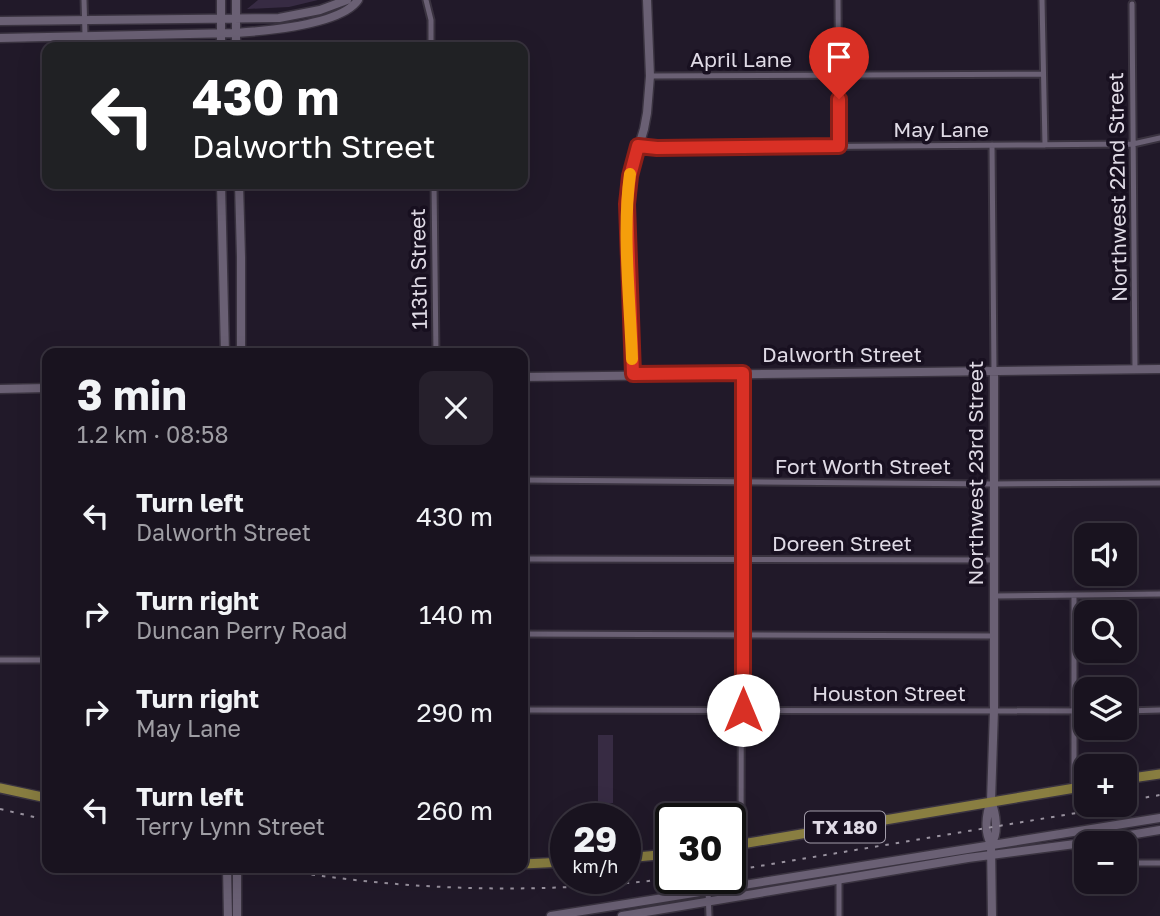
<!DOCTYPE html>
<meta charset="utf-8">
<style>
body{margin:0;font-family:"Golos Text",sans-serif;background:#26202c;color:#f1f3f6;height:100vh;display:flex;flex-direction:column;font-size:26px;white-space:nowrap}
*{box-sizing:border-box;margin:0}
p{font-size:23px;color:#9f9ea4}
.icon{flex:none;width:38px;height:38px;fill:none;stroke:currentColor;stroke-width:2;stroke-linecap:round;stroke-linejoin:round}
.map{position:relative;flex:1;overflow:hidden}
.panel{position:absolute;left:42px;top:348px;width:486px;height:525px;display:flex;flex-direction:column;background:#19131f;border-radius:14px;box-shadow:0 7px 28px #0002,0 0 0 2px #37323d}
.panel>*{flex:none}
.guide{position:absolute;left:42px;top:42px;width:486px;height:147px;border-radius:14px;box-shadow:0 7px 28px #0002,0 0 0 2px #37323d;background:#202124;color:#fff;overflow:hidden}
.tools{position:absolute;left:1074px;top:523px;display:grid;gap:14px}
.tools a{display:grid;place-items:center;width:63px;height:63px;border-radius:14px;background:#19131f;box-shadow:0 7px 28px #0002,0 0 0 2px #37323d;font-size:35px}
.speed{position:absolute;left:550px;top:803px;display:flex;gap:14px;font-size:35px;font-weight:700;text-align:center}
.speed>*{display:grid;place-content:center;width:91px;height:91px;border-radius:50%;background:#19131f;box-shadow:0 7px 28px #0002,0 0 0 2px #37323d;line-height:1}
.speed small{font-size:18px;font-weight:400}
.speed .limit{border:4px solid #111;border-radius:10px;background:#fff;color:#111}
.pin{position:absolute;display:grid;place-items:center;width:60px;height:60px;color:#fff;margin:-72px -30px;border-radius:50% 50% 50% 0;rotate:-45deg;box-shadow:0 0 7px #0007}
.pin .icon{rotate:45deg}
.me{position:absolute;width:77px;margin:-38px;rotate:0deg;stroke-linejoin:round;filter:drop-shadow(0 0 5px #0008)}
.turn{display:flex;align-items:center;gap:24px;height:147px;padding:0 35px;font-size:32px}
.turn .icon{width:91px;height:91px;stroke-width:2.5}
.turn b{display:block;font-size:49px;line-height:60px}
.round{display:grid;place-items:center;flex:none;width:74px;height:74px;border-radius:14px;background:#26202c}
.headline{display:flex;align-items:center;justify-content:space-between;height:119px;padding:0 35px}
h1{font-size:42px;font-weight:700;line-height:52px}
ul{padding:0;list-style:none}
li{display:flex;align-items:center;gap:21px;height:98px;padding:0 35px}
li div{flex:1}
li b{display:block;font-size:26px}
li em{font-style:normal}
.map>svg:first-child{display:block}
.green{fill:#372b43}
.lines{fill:none;stroke-linecap:round;stroke-linejoin:round}
.street-casing{stroke:#3a3340;stroke-width:9}
.secondary-casing{stroke:#3a3340;stroke-width:11}
.primary-casing{stroke:#3a3340;stroke-width:12}
.street{stroke:#6a6074;stroke-width:5}
.secondary{stroke:#6a6074;stroke-width:8}
.primary{stroke:#897e41;stroke-width:9}
.rail{stroke:#9a93a0;stroke-width:2;stroke-dasharray:3.5 7;stroke-linecap:butt}
.route-casing{stroke:#8d1f18;stroke-width:18}
.route{stroke:#d93025;stroke-width:12}
.slow{stroke:#f59e0b;stroke-width:12}
.labels{text-anchor:middle;stroke-width:7;stroke-linejoin:round;paint-order:stroke}
.shield{fill:#181020;stroke:#a39daa;stroke-width:2}
.shield-label{font-size:19px;font-weight:bold;fill:#dfdae5}
.street-label{font-size:21px;fill:#dfdae5;stroke:#181020}
</style>
<div class="map">
<svg width="1160" height="916" viewBox="0 0 1160 916">
<rect width="100%" height="100%" fill="#211929"/>
<path class="green" d="M258 0H318L289 7 247 9Z
M598 735H613V803L598 804Z"/>
<g class="lines">
<defs>
<path id="street" d="M84 0 85 35
M426 0 431 20V47
M838 0 839 146
M1042 0 1045 145
M1132 4 1135 369
M650 76 1043 74
M992 145 994 371
M638 146 657 148 1133 144 1160 138
M434 184 436 354
M523 480 994 484 1160 483
M523 559 993 560
M994 596 1160 594
M1074 596V788
M523 634 994 636
M0 660H47
M523 710 1087 711
M1125 711 1160 710
M741 844 742 373
M1075 844 1077 855 1081 862 1087 863
M1125 863H1160
M708 890 709 916
M839 916V879"/>
<path id="secondary" d="M236 0V47
M0 21 279 18 320 10 347 0
M0 38 236 33C265 31 341 25 358 0
M221 47V0
M221 184 225 354
M239 184 241 257V354
M633 374 627 204 630 176 644 129 647 113 650 76 647 0
M523 377 1160 369
M0 389 47 388
M991 844C999 833 996 814 991 801
M227 868 228 916
M237 916V868
M551 916 1160 818
M622 916 968 858 1075 844 1160 830
M992 916 991 844C984 832 986 814 991 801L994 710V371"/>
<path id="primary" d="M1125 779 1160 774
M0 788 47 798
M730 846 1087 786
M625 858 670 854
M523 864 565 862"/>
</defs>
<use href="#street" class="street-casing"/>
<use href="#secondary" class="secondary-casing"/>
<use href="#primary" class="primary-casing"/>
<use href="#street" class="street"/>
<use href="#secondary" class="secondary"/>
<use href="#primary" class="primary"/>
<path class="rail" d="M1125 801 1160 795
M0 809 47 820
M270 868C404 891 539 895 674 878
M730 871 1124 805"/>
</g>
<g class="lines">
<defs>
<path id="route" d="M743 710V373L633 374 627 204 630 176 638 146 657 148 839 146V99"/>
</defs>
<use href="#route" class="route-casing"/>
<use href="#route" class="route"/>
<path class="slow" d="M630 174C622 232 630 300 632 359"/>
</g>
<g class="labels">
<rect class="shield" x="805" y="811.5" width="80" height="31" rx="5"/>
<g class="shield-label">
<text x="845" y="834">TX 180</text>
</g>
<g class="street-label">
<text x="741" y="67">April Lane</text>
<text x="941" y="137">May Lane</text>
<text transform="translate(1118 187) rotate(-91)" y="7">Northwest 22nd Street</text>
<text transform="translate(419 269) rotate(-91)" y="7">113th Street</text>
<text x="842" y="362">Dalworth Street</text>
<text x="863" y="474">Fort Worth Street</text>
<text transform="translate(976 473) rotate(-90)" y="7">Northwest 23rd Street</text>
<text x="842" y="551">Doreen Street</text>
<text x="889" y="701">Houston Street</text>
</g>
</g>
</svg>
<div class="tools">
<a><svg class="icon" aria-label="sound" viewBox="0 0 24 24"><path d="M4 9h4l5-4v14l-5-4H4zM17 9q2 3 0 6"/></svg></a>
<a><svg class="icon" aria-label="search" viewBox="0 0 24 24"><circle cx="10" cy="10" r="6"/><path d="M15 15l6 6"/></svg></a>
<a><svg class="icon" aria-label="layers" viewBox="0 0 24 24"><path d="M12 4l9 5-9 5-9-5zM3 14l9 5 9-5"/></svg></a>
<a>+</a>
<a>−</a>
</div>
<div class="speed"><div>29<small>km/h</small></div><div class="limit">30</div></div>
<div class="pin" style="left:839px;top:99px;background:#d93025"><svg class="icon" aria-label="arrive" viewBox="0 0 24 24"><path d="M6 21V4h12l-3 4 3 4H6"/></svg></div>
<svg class="me" style="left:743px;top:710px" viewBox="-20 -20 40 40"><circle r="19" fill="#fff"/><path d="M0-13L10 11 0 6-10 11z" fill="#d93025"/></svg>
<div class="guide">
<div class="turn"><svg class="icon" aria-label="left" viewBox="0 0 24 24"><path d="M17 20v-9H6M10 6l-5 5 5 5"/></svg><div><b>430 m</b>Dalworth Street</div></div>
</div>
<section class="panel">
<div class="headline"><div><h1>3 min</h1><p>1.2 km · 08:58</p></div><a class="round"><svg class="icon" aria-label="close" viewBox="0 0 24 24"><path d="M6 6l12 12M18 6L6 18"/></svg></a></div>
<ul>
<li><svg class="icon" aria-label="left" viewBox="0 0 24 24"><path d="M17 20v-9H6M10 6l-5 5 5 5"/></svg><div><b>Turn left</b><p>Dalworth Street</p></div><em>430 m</em></li>
<li><svg class="icon" aria-label="right" viewBox="0 0 24 24"><path d="M7 20v-9h11M14 6l5 5-5 5"/></svg><div><b>Turn right</b><p>Duncan Perry Road</p></div><em>140 m</em></li>
<li><svg class="icon" aria-label="right" viewBox="0 0 24 24"><path d="M7 20v-9h11M14 6l5 5-5 5"/></svg><div><b>Turn right</b><p>May Lane</p></div><em>290 m</em></li>
<li><svg class="icon" aria-label="left" viewBox="0 0 24 24"><path d="M17 20v-9H6M10 6l-5 5 5 5"/></svg><div><b>Turn left</b><p>Terry Lynn Street</p></div><em>260 m</em></li>
</ul>
</section>
</div>
